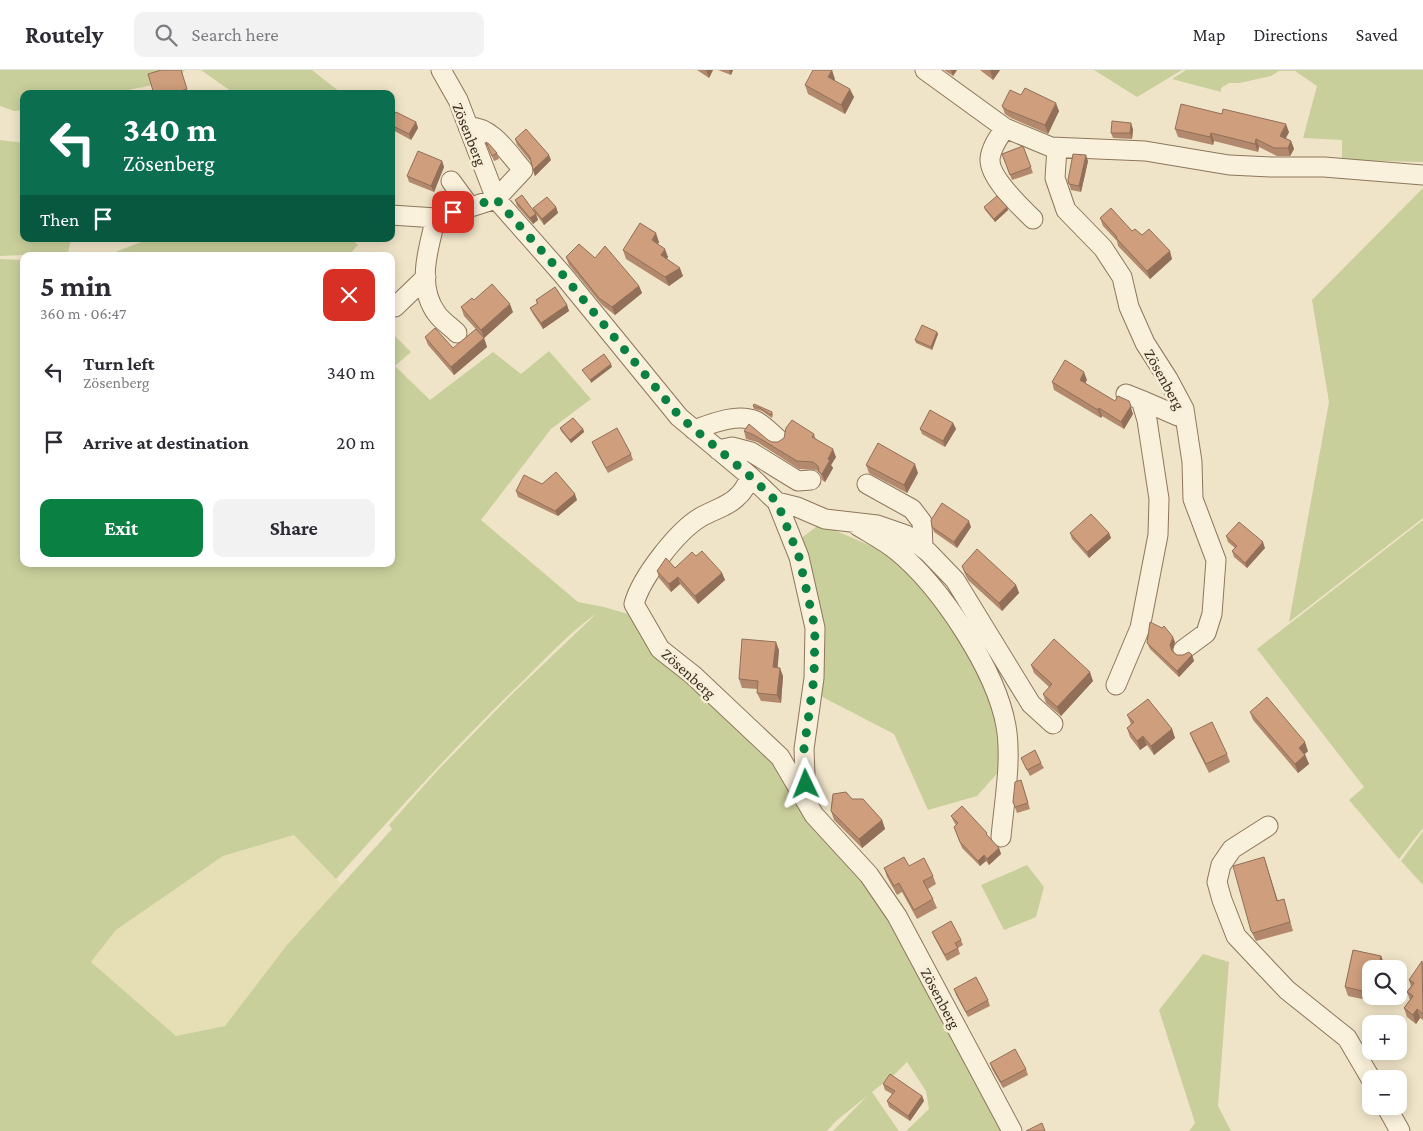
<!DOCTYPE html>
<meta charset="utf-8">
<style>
body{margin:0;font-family:"Crimson Pro",serif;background:#f2f2f3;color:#2b2b33;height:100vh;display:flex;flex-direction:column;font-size:19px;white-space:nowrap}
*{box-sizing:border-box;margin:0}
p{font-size:16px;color:#7c7c81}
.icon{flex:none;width:28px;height:28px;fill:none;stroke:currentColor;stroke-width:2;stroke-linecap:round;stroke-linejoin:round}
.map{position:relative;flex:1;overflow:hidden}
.side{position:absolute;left:20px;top:182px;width:375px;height:315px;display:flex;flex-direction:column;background:#fff;border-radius:10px;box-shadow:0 2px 12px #0003}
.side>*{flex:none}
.guide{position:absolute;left:20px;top:20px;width:375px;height:152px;border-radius:10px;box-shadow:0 2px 12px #0003;background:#0b6e4f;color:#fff;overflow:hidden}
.buttons{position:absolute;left:1362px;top:890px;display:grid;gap:10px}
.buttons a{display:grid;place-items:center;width:45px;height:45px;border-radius:10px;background:#fff;box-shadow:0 2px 12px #0003;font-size:25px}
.pin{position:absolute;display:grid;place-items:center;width:42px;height:42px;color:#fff;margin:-21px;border-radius:10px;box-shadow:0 2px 8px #0006}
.me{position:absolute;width:55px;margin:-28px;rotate:358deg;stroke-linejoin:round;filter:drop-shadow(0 0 4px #0008)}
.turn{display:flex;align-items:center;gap:18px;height:105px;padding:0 20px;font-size:22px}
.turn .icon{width:65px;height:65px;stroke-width:2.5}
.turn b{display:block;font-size:35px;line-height:42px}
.then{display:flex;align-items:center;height:48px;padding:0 20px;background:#0003;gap:10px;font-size:19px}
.round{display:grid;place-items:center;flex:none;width:52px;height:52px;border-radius:10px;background:#f2f2f3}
.headline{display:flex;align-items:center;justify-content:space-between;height:85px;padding:0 20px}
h1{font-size:30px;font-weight:700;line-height:38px}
.action{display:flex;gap:10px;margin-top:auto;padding:10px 20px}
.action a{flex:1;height:58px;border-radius:10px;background:#0b8043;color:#fff;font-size:20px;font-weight:700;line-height:58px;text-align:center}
.action a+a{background:#f2f2f3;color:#2b2b33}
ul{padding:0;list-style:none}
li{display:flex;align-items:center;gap:15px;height:70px;padding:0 20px}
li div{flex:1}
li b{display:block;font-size:19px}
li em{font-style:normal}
header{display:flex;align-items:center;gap:30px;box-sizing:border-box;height:70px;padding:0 25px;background:#fff;border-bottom:1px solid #e1e1e2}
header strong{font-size:24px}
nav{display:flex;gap:28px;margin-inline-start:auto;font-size:18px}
.search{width:350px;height:45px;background:#f2f2f3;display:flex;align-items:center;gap:12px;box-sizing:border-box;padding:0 18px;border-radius:10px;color:#7c7c81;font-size:19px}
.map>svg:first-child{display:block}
.farmland{fill:#e6deb5}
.green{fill:#c9cf9b;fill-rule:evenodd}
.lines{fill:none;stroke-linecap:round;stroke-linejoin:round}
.minor-casing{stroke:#8d765c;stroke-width:21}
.minor{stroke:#faf1dc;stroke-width:19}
.wall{fill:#b2896c}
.shaded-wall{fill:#916f58}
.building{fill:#cf9f7d;stroke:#916f58}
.route{stroke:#0b8043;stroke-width:9;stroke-dasharray:0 16.2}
.labels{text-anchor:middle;stroke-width:5;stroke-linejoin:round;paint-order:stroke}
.street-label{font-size:16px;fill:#3d2e20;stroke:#f7eed8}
</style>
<header>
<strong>Routely</strong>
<div class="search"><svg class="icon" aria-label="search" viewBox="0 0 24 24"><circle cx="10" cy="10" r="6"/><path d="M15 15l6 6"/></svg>Search here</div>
<nav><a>Map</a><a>Directions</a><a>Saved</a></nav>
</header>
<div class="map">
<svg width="1423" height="1061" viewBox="0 0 1423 1061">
<rect width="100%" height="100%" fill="#f0e4c8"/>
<path class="farmland" d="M294 765 342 815 287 875 225 956 176 966 91 892 116 860 223 786Z"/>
<path class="green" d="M0 0H185L178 10 108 24H24V40L14 41 0 36Z
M201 0H312L340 22 339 24H235Z
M1094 0H1182L1137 27Z
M1186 0H1423V92L1342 90V70L1303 68 1317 16 1295 1H1279L1271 6 1240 13H1229L1221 18V22L1172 9Z
M0 70 24 73V169H71L68 183 0 186Z
M1423 118V448L1289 552 1329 332 1312 230Z
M149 169H352L358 175 348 186H78L110 184Z
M0 189 24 190V494H391V262L411 282 395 296 430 330 493 282 521 304 549 281 591 329 551 359 481 450 578 532 604 537 628 544 643 569 656 582 775 689 886 838 1004 1061H906L929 1039 926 1021 907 992 894 1005 872 1022 899 1061H833L867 1026 836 1051 827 1061H0ZM597 543 510 626 437 701 389 755 392 759 287 875 225 956 176 966 91 892 116 860 223 786 294 765 336 809C397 741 458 673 524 610 547 587 570 562 597 543Z
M1423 450V758L1399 789 1349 730 1364 717 1257 579Z
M820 454 876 478 904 499 934 529 981 600 997 642 1002 698 977 726 928 740 894 664 805 618 806 568 798 513 788 478Z
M1423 761V815L1401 791Z
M1027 795 1044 817 1036 847 1004 860 981 815Z
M1203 884 1229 892 1218 1036 1231 1061H1189L1195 1053 1159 940Z"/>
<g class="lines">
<defs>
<path id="minor" d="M441 0 458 30 496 129 563 205 679 347 751 407 777 432 799 487 815 558 814 608 804 679 806 731
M925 0 1005 58 1051 77 1145 81 1229 95 1271 97H1324L1423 105
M1005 58C999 67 991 77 990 89 989 108 1020 136 1033 149
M1057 78 1055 108 1066 140 1103 178 1122 207 1129 237 1145 273 1168 309 1184 339 1192 392 1193 429 1216 490 1212 544 1206 563 1183 580
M451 111 470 137
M391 145 436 148 496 129 523 100C508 83 492 56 468 57
M436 148C428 179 416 216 437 244 442 251 451 257 457 263
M395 237 426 207
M1141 330 1178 346 1182 345 1184 341
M694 360C713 353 737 343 756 351 764 355 771 363 778 369
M718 380 732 377 751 382 798 411 811 410
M751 407C747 413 744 421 738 426 729 436 713 440 701 447 677 461 641 508 634 534L660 579 693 605 780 687 814 745 869 805 897 846 1012 1061
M867 414 912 439 922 452 923 478
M777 432 797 437 825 449 877 455 906 465 928 482 955 510 1031 634 1053 654
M858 456C871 464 885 471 897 481 941 517 996 600 1006 656 1012 690 1004 733 1001 767
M1116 615 1140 558 1158 465 1159 429 1147 350 1141 330 1126 324
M1268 756 1232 779 1221 795 1217 812 1222 830 1236 866 1287 920 1347 968 1371 1009
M1386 1036 1400 1061"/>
</defs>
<use href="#minor" class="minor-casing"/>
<use href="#minor" class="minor"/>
</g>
<path class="wall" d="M181 0 188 24H154Z
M697 0H713L709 8Z
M718 0H733L731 5Z
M944 0H957L953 6Z
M980 0H1000L993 10Z
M835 9 834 10 854 27 845 44 808 24 805 15Z
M1021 25 1059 41 1048 64 1011 48 1005 44 1002 36Z
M391 50 416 52 418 58 411 70 391 59Z
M1133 59 1132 69 1113 68 1111 63Z
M1175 59 1289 62 1286 68 1291 71 1294 79 1290 86H1277L1259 77 1258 82 1214 71 1213 75 1178 67Z
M515 69 551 90 535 106 531 92 517 75Z
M486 72 497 83 499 89 494 91Z
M1023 76 1033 103 1012 110 1002 84Z
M442 91 444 97 434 122 409 112 407 106Z
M1088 91 1081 122 1071 120 1068 110Z
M515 130 535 143 533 138 556 137 558 143 544 155 536 144 538 150 533 154 517 136Z
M984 137H1007L1008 140 995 152 985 140Z
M1100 148 1142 165 1172 189 1150 209 1118 176 1117 171 1103 156Z
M659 172 658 174 668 187 667 189 683 206 669 216 626 189 623 180Z
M566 187 595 188 639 216 642 223 615 245 602 235 569 195Z
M474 230 513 242 484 268 464 246 461 237Z
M536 230 567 235 569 241 543 259 533 244 530 238 537 234Z
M938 264 932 280 916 273 915 270Z
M425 267 453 278 484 268 487 277 454 305 428 275Z
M1087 310 1085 313 1133 344 1124 359 1102 346 1101 348 1054 320 1052 312Z
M753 336 772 342 773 345 772 348 762 341 754 339Z
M953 353 956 359 945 377 922 364 920 359Z
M560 358 583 359 584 362 571 373 561 361Z
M744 361 772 372H778L814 364 816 370 836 387 831 395 833 398 825 412 822 410 820 403 816 400 799 399 757 372 746 369Z
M592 372 631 384 633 390 608 403 594 377Z
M866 395 918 403 907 423 869 403Z
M516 421 577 430 558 446 518 427Z
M932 457H971L957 478 934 462Z
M1070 463H1109L1111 468 1089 488 1072 469Z
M1226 466 1265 478 1247 498 1234 487 1232 481 1235 478 1228 472Z
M696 486 722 503 725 510 698 534 680 514 671 522 659 508 657 501 675 498Z
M962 496 1016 515 1019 523 1002 541 968 510 965 504Z
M1175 572 1172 581 1177 585H1192L1194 591 1179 607 1150 579 1147 573Z
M779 580 777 598 783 606 781 633 761 631 757 623 758 619 742 618 739 609Z
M1031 595 1093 611 1061 646 1046 633 1043 624 1049 617 1034 603Z
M1250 642 1308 681 1305 684 1309 694 1298 703 1253 650Z
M1127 645 1172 659 1175 668 1154 685 1147 675 1140 680 1130 667 1127 658 1131 654Z
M1190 663 1227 684 1230 692 1209 703 1193 671Z
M1021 688 1041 693 1044 698 1030 706Z
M1021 710 1030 739 1017 743 1013 732Z
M852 729 882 750 885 759 862 778 834 750 831 741Z
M951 746 988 766 999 778 1001 784 989 795 986 791 980 796 962 778 954 757 956 755 954 752Z
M1264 787 1278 831 1284 829 1293 861 1256 871 1251 861Z
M909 796 933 806 936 814 928 819 933 829 937 838 917 849 902 822 897 825 887 807 884 798Z
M932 862 961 870 963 875 958 878 960 884 947 891 934 867Z
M1353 880 1381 886 1384 894 1383 899H1371V926H1377L1376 932 1348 926 1345 917Z
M1423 892V950L1420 948 1416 954 1407 947 1404 938 1410 930 1407 922 1411 916 1409 910Z
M954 919 988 930 990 936 968 947 956 925Z
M990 993 1026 999 1028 1005 1003 1018 992 999Z
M883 1014 922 1026 924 1031 910 1051 889 1037 887 1031 892 1024 885 1020Z"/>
<path class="shaded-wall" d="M706 0H713L709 8Z
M729 0H733L731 5Z
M832 0 835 9 831 15 828 7Z
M951 0H957L953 6Z
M990 0H1000L993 10Z
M850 19 854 27 845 44 841 35Z
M1056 33 1059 41 1048 64 1045 55Z
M416 52 418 58 411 70 409 64Z
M1131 53 1133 59 1132 69 1130 63Z
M1286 54 1289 62 1283 73 1280 66Z
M1211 63 1214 71 1213 75 1210 67Z
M1256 69 1259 77 1258 82 1255 74Z
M1291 71 1294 79 1290 86 1288 78Z
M549 85 551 90 535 106 533 100Z
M1086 85 1088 91 1081 122 1079 116Z
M442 91 444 97 434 122 431 116Z
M556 137 558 143 544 155 542 149Z
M1007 137 1008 140 995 152 994 149Z
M536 144 538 150 533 154 530 148Z
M656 163 659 172 655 179 652 170Z
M665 179 668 187 664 193 661 185Z
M1170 181 1172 189 1150 209 1147 201Z
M680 198 683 206 669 216 665 207Z
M639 216 642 223 615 245 612 237Z
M510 234 513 242 484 268 481 260Z
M567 235 569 241 543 259 541 253Z
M937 262 938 264 932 280 931 277Z
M484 268 487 277 454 305 451 297Z
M611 294 612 297 591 313 590 310Z
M1084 302 1087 310 1083 317 1080 310Z
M1129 331 1133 344 1124 359 1121 352Z
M1099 338 1102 346 1101 348 1098 340Z
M953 353 956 359 945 377 943 371Z
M583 359 584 362 571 373 570 370Z
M833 379 836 387 831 395 833 398 825 412 822 404 828 389Z
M915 394 918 403 907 423 904 415Z
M575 424 577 430 558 446 555 441Z
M969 451 971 457 957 478 954 472Z
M1109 463 1111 468 1089 488 1087 482Z
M1263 472 1265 478 1247 498 1245 493Z
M722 503 725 510 698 534 695 526Z
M678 507 680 514 671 522 669 514Z
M1016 515 1019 523 1002 541 999 533Z
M1173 567 1175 572 1172 581 1170 575Z
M776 572 779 580 777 606 773 597Z
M1192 585 1194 591 1179 607 1177 601Z
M780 598 783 606 781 633 777 625Z
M1090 602 1093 611 1061 646 1057 637Z
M1172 659 1175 668 1154 685 1151 676Z
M1143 666 1147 675 1140 680 1137 671Z
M1305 672 1308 681 1302 686 1299 678Z
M1305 685 1309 694 1298 703 1295 694Z
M882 750 885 759 862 778 859 769Z
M999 778 1001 784 989 795 987 789Z
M984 785 986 791 980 796 978 791Z
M1264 787 1267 796 1280 840 1277 831Z
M1381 886 1384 894 1383 899H1378Z
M1374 926H1377L1376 932Z
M1417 939 1420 948 1416 954 1413 945Z
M922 1026 924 1031 910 1051 908 1046Z"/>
<path class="building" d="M161 0H181L187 19 171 24H154L148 4Z
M813 0H832L828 7 850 19 841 35 805 15Z
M1025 18 1056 33 1045 55 1007 40 1002 36 1010 20 1021 25Z
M1181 34 1222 44 1223 39 1286 54 1280 66 1291 71 1288 78H1274L1256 69 1255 74 1211 63 1210 67 1175 59Z
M396 42 416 52 409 64 391 55V50Z
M1112 51 1131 53 1130 63H1111Z
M526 59 549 85 533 100 530 87 515 69Z
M486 72 489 74 497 83 492 86Z
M1023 76 1031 97 1010 105 1002 84Z
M418 81 442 91 431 116 407 106Z
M1073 84 1086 85 1079 116 1069 114 1068 110Z
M522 125 536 144 530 148 515 130Z
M997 126 1007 137 994 149 984 137Z
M547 127 556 137 542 149 533 138Z
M1111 138 1132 161 1135 159 1142 165 1149 159 1170 181 1147 201 1116 168 1117 167 1100 148Z
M640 153 656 163 652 170 665 179 661 185 680 198 665 207 623 180Z
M579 174 595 188 605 176 639 216 612 237 599 228 566 187Z
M492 214 510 234 481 260 461 237 472 228 474 230Z
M555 217 567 235 541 253 530 238 538 233 536 230Z
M922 255 937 262 931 277 915 270Z
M435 258 453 278 476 259 484 268 451 297 425 267Z
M604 284 611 294 590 310 582 300Z
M1065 290 1084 302 1080 310 1115 331 1118 326 1129 331 1131 336 1121 352 1099 338 1098 340 1052 312Z
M754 334 772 342 771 345 760 338 753 336Z
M930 340 953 353 943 371 920 359Z
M573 348 583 359 570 370 560 358Z
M792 350 814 364 812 367 833 379 828 389 830 390 822 404 819 402 818 396 813 392 797 391 754 365 744 361 749 354 768 370 772 372H778L784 368 786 358Z
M617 358 631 384 606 398 592 372Z
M878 373 915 394 904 415 866 395Z
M556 402 575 424 555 441 516 421 524 405 542 414Z
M942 433 969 451 954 472 932 457 931 450Z
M1091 444 1109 463 1087 482 1070 463Z
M1239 452 1263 472 1245 493 1232 481 1237 476 1226 466Z
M977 479 1016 515 999 533 965 502 962 496Z
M702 481 722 503 695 526 678 507 669 514 657 501 666 488 675 498 692 482 696 486Z
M1150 552 1162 558 1164 556 1173 567 1170 575 1172 581 1177 585H1183L1189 582 1192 585 1177 601 1147 573Z
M742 569 776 572 773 597 780 598 777 625 757 623 758 611 739 609Z
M1054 569 1090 602 1057 637 1043 624 1052 614 1031 595Z
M1267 627 1305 672 1299 678 1305 685 1295 694 1250 642Z
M1148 629 1172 659 1151 676 1143 666 1137 671 1127 658 1134 652 1127 645Z
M1212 652 1227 684 1206 694 1190 663Z
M1035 680 1041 693 1027 700 1021 688Z
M1021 710 1028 733 1015 737 1013 732 1015 712Z
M846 722 852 729H863L882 750 859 769 831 741 833 724Z
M962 736 987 763 986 764 999 778 987 789 984 785 978 791 960 772 954 757 958 753 951 746Z
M904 787 909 796 924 788 933 806 923 811 933 829 914 840 899 813 894 816 884 798Z
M1264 787 1277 831 1284 829 1290 852 1253 863 1251 861 1233 796Z
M951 851 961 870 955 873 958 878 945 885 932 862Z
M1353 880 1381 886 1378 899H1371V923L1345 917Z
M1422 891 1423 944 1417 939 1413 945 1404 938 1413 926 1407 922 1414 913 1409 910Z
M976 907 988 930 966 942 954 919Z
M1015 979 1026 999 1001 1012 990 993Z
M890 1004 922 1026 908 1046 887 1031 895 1021 883 1014Z
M1042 1053 1045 1061H1026Z"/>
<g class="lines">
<path class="route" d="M453 142 496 129 563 205 680 347 751 407 777 432 799 487 815 558 814 608 804 679 806 714"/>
</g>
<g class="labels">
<g class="street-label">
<text transform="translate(470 64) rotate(68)" y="6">Zösenberg</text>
<text transform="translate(1165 309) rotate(61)" y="6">Zösenberg</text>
<text transform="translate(689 603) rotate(42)" y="6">Zösenberg</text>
<text transform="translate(941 928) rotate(62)" y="6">Zösenberg</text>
</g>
</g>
</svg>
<div class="buttons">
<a><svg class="icon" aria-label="search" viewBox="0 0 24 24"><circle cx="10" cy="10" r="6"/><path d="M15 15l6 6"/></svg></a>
<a>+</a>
<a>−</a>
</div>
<div class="pin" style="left:453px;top:142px;background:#d93025"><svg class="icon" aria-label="arrive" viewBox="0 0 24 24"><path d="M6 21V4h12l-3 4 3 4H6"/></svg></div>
<svg class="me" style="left:806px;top:714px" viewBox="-20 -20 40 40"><path d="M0-17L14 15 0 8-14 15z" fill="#0b8043" stroke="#fff" stroke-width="4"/></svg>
<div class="guide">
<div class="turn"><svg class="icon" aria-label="left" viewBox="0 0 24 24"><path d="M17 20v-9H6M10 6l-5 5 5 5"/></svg><div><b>340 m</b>Zösenberg</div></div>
<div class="then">Then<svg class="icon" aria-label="arrive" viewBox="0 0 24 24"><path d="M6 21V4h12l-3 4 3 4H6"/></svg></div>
</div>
<section class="side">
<div class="headline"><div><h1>5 min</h1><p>360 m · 06:47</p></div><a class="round" style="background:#d93025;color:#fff"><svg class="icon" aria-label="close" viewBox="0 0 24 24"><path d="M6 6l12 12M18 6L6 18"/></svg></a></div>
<ul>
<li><svg class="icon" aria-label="left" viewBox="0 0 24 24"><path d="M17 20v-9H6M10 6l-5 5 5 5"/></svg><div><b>Turn left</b><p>Zösenberg</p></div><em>340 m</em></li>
<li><svg class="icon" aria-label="arrive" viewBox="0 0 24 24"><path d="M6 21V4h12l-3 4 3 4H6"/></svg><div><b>Arrive at destination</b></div><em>20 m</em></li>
</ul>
<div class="action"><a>Exit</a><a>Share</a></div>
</section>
</div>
